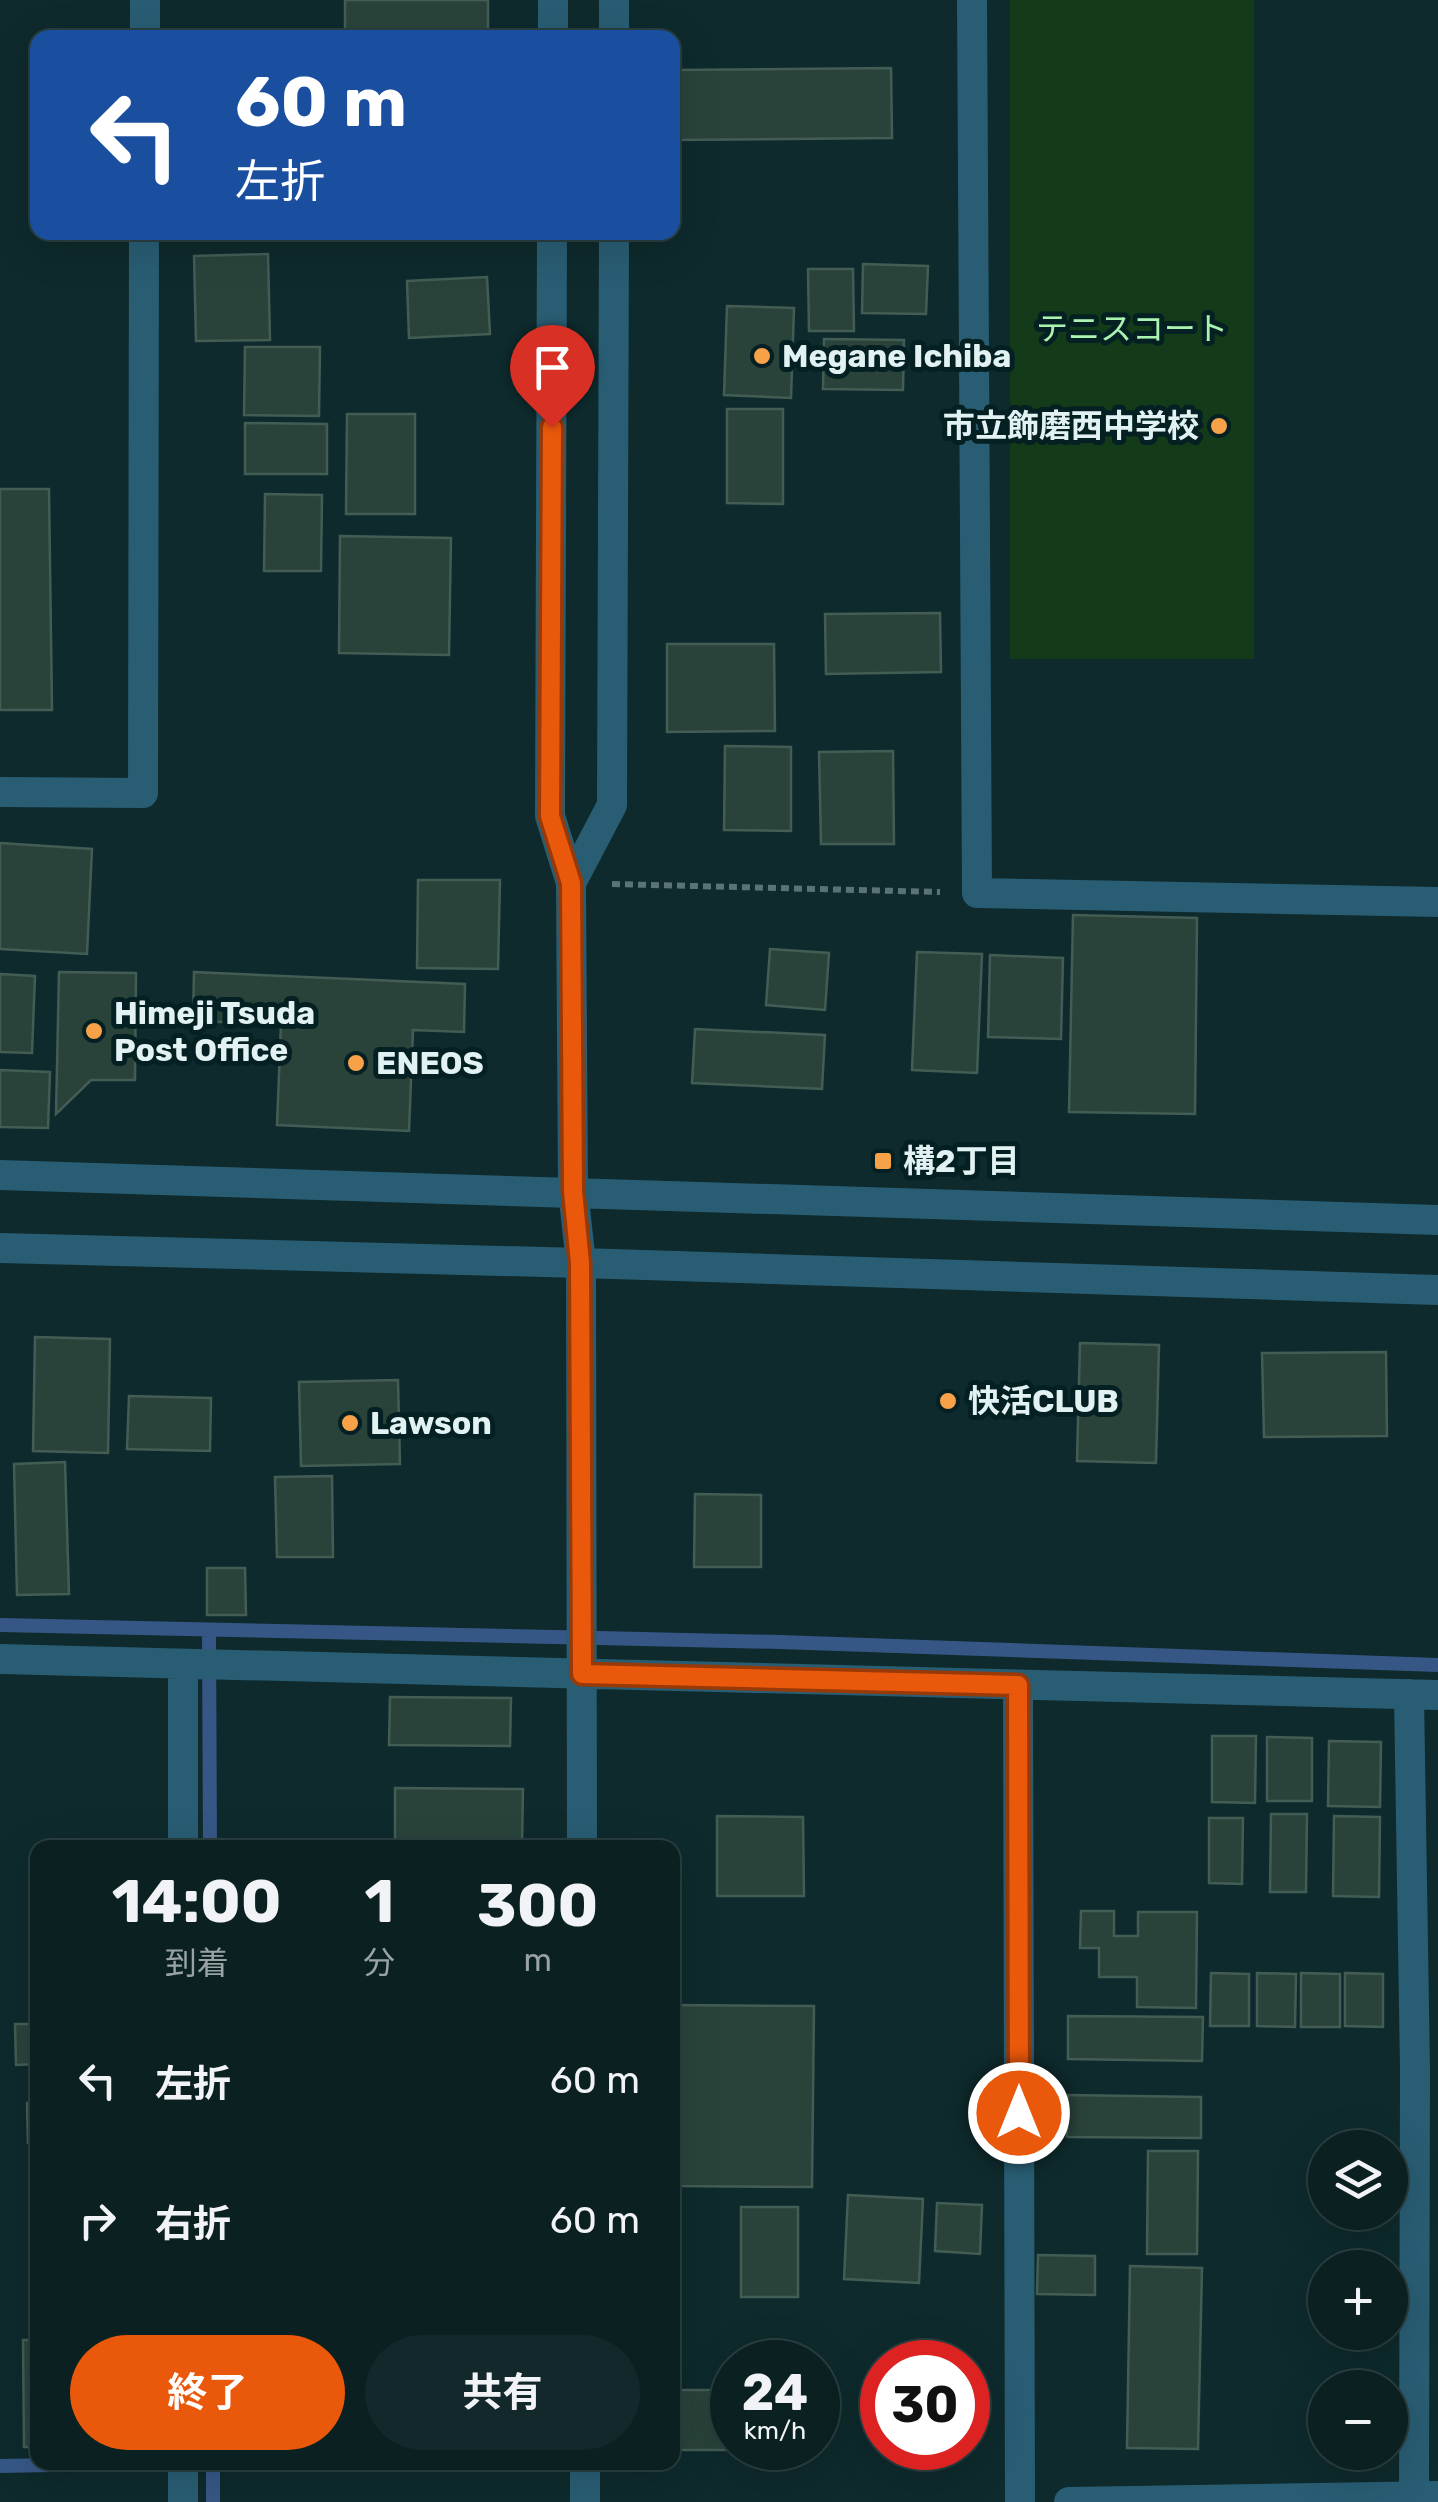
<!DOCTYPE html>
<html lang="ja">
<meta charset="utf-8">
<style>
body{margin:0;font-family:Rubik,"Noto Sans JP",sans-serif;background:#13282a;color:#f1f3f6;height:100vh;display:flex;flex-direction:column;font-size:38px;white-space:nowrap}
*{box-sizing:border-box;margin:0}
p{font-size:32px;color:#99a3a5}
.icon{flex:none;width:55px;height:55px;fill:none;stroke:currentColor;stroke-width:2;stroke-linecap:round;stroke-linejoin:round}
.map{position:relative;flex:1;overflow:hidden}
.details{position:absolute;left:30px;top:1840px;width:650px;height:630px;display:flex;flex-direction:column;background:#0a2021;border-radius:20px;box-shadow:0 10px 40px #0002,0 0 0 2px #2a3e3f}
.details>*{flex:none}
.hud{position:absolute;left:30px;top:30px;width:650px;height:210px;border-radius:20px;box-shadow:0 10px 40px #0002,0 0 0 2px #2a3e3f;background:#1a4fa0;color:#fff;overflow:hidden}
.fabs{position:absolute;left:1308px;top:2130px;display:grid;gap:20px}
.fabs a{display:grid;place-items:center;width:100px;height:100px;border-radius:50%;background:#0a2021;box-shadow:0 10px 40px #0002,0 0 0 2px #2a3e3f;font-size:50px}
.speed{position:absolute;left:710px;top:2340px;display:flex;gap:20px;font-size:50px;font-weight:700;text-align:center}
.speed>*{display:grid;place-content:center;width:130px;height:130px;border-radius:50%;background:#0a2021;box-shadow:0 10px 40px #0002,0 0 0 2px #2a3e3f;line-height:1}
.speed small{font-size:25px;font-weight:400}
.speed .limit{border:15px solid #d22;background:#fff;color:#111}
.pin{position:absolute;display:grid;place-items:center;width:85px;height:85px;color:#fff;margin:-102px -42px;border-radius:50% 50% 50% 0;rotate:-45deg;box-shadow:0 0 10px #0007}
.pin .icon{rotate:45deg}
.me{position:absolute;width:110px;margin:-55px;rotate:0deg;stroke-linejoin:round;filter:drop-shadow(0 0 8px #0008)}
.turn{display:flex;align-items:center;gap:35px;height:210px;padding:0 40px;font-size:45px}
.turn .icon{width:130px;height:130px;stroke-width:2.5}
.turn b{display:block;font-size:70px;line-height:85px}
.eta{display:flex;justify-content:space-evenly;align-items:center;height:170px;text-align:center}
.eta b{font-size:60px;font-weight:700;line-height:70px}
.action{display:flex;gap:20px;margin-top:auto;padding:20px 40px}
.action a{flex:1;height:115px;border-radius:60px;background:#ea580c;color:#fff;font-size:40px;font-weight:700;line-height:115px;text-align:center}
.action a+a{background:#13282a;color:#f1f3f6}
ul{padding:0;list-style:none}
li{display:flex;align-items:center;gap:30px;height:140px;padding:0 40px}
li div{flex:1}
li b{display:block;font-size:38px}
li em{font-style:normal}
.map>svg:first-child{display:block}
.green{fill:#133a19}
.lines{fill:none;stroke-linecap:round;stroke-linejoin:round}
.stream{stroke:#365786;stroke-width:14}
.building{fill:#29433b;stroke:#435d55;stroke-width:2.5}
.path{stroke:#5c7375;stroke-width:6;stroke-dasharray:8 5;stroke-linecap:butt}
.minor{stroke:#295d73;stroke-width:30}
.route-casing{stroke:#983908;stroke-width:25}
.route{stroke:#ea580c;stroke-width:18}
.poi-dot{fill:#f7a149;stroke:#042022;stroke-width:4}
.labels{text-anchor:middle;stroke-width:10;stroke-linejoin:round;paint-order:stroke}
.park-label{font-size:32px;fill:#abf3b0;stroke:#042022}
.poi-label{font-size:32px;font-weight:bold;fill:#e2f2f3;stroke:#042022;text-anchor:start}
</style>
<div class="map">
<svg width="1438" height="2502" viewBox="0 0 1438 2502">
<rect width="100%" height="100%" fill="#0e2a2c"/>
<path class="green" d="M1010 0H1254V659H1010Z"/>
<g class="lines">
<path class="stream" d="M0 1625 780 1642 1438 1665
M209 1631 210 1848
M0 2466 204 2462
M213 2502V2462"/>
</g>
<path class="building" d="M345 0H488V38H345Z
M891 68 892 138 672 140V70Z
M401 232H473V235L401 239Z
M268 254 270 340 196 341 194 256Z
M863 264 928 266 926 314 862 313Z
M808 269H853L854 331H809Z
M487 277 490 334 409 338 407 281Z
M727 306 794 308 791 398 724 395Z
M824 339 904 340 903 390 823 389Z
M245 347H320L319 416 244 415Z
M727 409H783V504L727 503Z
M347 414H415V514H346Z
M245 423 327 424V474H245Z
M0 489H49L52 710H0Z
M265 494 322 495 321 571H264Z
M340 536 451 538 449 655 339 653Z
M940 613 941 672 826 674 825 614Z
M667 644H774L775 731 667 732Z
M725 746 791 747V831L724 830Z
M893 751 894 844H821L819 752Z
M0 843 92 849 87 954 0 949Z
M418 880H500L498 969 417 968Z
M1073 915 1197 918 1195 1114 1069 1112Z
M770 949 829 953 825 1010 766 1005Z
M917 952 982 954 977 1073 912 1070Z
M990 955 1063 958 1061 1039 988 1037Z
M59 972 136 973 135 1080H91L56 1114Z
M194 972 465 984 464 1032 413 1030 409 1131 277 1125 281 1024 193 1021Z
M0 974 35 976 32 1053 0 1052Z
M695 1029 825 1035 822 1089 692 1083Z
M0 1070 50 1072 48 1128 0 1127Z
M35 1337 110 1339 108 1453 33 1451Z
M1080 1343 1159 1345 1156 1463 1077 1461Z
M1386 1352 1387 1436 1264 1437 1262 1353Z
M398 1380 400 1464 301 1466 299 1382Z
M129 1396 211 1398 210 1451 127 1449Z
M65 1462 69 1594 17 1595 14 1464Z
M332 1476 333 1557H277L275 1477Z
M695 1494 761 1495V1567H694Z
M207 1568H245L246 1615H207Z
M390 1697 511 1698 510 1746 389 1745Z
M1212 1736H1256L1255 1803 1212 1802Z
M1267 1737 1312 1738V1801H1267Z
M1329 1741 1381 1742 1380 1807 1328 1806Z
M395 1788 523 1789 522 1845 395 1844Z
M1271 1814H1307L1306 1892H1270Z
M717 1816 803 1817 804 1896H717Z
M1334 1816 1380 1817 1379 1897 1333 1896Z
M1209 1818H1243L1242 1884 1209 1883Z
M1081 1911H1114V1936H1138V1912H1197L1196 2008 1137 2007V1977H1099V1948H1080Z
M1211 1973 1249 1974V2026H1210Z
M1257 1973 1296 1974 1295 2027 1257 2026Z
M1301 1973 1340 1974V2027H1301Z
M1345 1973 1383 1974V2027L1345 2026Z
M672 2005 814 2006 812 2187 672 2186Z
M1068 2016 1203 2017 1202 2061 1068 2059Z
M15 2024H38V2064L16 2065Z
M1068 2095 1201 2097V2138L1067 2137Z
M38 2102V2143H28L27 2103Z
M1148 2151H1198L1197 2254H1147Z
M848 2195 923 2199 919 2283 844 2279Z
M937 2203 982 2205 980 2254 935 2251Z
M741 2207H798V2297H741Z
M1038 2255 1095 2256V2295L1037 2294Z
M1130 2266 1202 2268 1198 2449 1127 2448Z
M23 2340H38V2447H24Z
M672 2390H732V2448H753V2450H672Z"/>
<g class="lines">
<path class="path" d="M612 884 940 892"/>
<path class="minor" d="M972 0 977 893 1438 902
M145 38V0
M553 38V0
M614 38V0
M552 232 550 816 571 883 573 1191 581 1263 582 1848
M0 792 143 793 144 232
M571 883 612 805 614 232
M0 1175 1438 1220
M0 1248 581 1263 1438 1290
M0 1659 1438 1695
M183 1664V1848
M1018 1685 1020 2502
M1409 1694 1415 2070 1414 2502
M183 2462V2502
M585 2462V2502
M1069 2502 1438 2496"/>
</g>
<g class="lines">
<defs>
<path id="route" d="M552 427 550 816 571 883 573 1191 580 1263 582 1674 1018 1685 1019 2113"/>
</defs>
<use href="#route" class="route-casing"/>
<use href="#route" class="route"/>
</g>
<g class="poi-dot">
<circle cx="762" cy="356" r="10"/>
<circle cx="1219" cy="426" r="10"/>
<circle cx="94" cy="1031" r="10"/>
<circle cx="356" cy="1063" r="10"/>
<rect x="873" y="1151" width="20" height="20" rx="5"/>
<circle cx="948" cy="1401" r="10"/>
<circle cx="350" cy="1423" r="10"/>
</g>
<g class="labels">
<g class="park-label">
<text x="1132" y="340">テニスコート</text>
</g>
<g class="poi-label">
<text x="782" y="367">Megane Ichiba</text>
<text x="1199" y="437" text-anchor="end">市立飾磨西中学校</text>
<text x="114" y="1024">Himeji Tsuda<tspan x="114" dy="37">Post Office</tspan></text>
<text x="376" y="1074">ENEOS</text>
<text x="903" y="1172">構2丁目</text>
<text x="968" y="1412">快活CLUB</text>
<text x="370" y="1434">Lawson</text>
</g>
</g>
</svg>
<div class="fabs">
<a><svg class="icon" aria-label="layers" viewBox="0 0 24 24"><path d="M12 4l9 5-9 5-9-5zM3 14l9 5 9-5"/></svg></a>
<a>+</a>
<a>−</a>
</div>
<div class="speed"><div>24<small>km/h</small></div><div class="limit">30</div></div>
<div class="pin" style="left:552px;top:427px;background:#d93025"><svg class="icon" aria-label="arrive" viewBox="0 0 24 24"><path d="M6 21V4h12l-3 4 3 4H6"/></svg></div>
<svg class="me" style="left:1019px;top:2113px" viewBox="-20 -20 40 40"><circle r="17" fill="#ea580c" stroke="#fff" stroke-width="3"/><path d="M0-11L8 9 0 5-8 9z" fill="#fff"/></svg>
<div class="hud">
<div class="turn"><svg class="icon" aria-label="left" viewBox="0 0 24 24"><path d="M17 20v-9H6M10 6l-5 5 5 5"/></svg><div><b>60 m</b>左折</div></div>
</div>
<section class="details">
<div class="eta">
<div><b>14:00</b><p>到着</p></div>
<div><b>1</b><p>分</p></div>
<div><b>300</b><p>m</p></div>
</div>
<ul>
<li><svg class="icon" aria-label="left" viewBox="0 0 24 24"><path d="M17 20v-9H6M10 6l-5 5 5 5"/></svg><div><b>左折</b></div><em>60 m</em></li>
<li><svg class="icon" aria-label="right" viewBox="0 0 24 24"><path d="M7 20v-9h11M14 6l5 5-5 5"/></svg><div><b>右折</b></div><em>60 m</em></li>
</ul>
<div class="action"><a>終了</a><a>共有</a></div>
</section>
</div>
